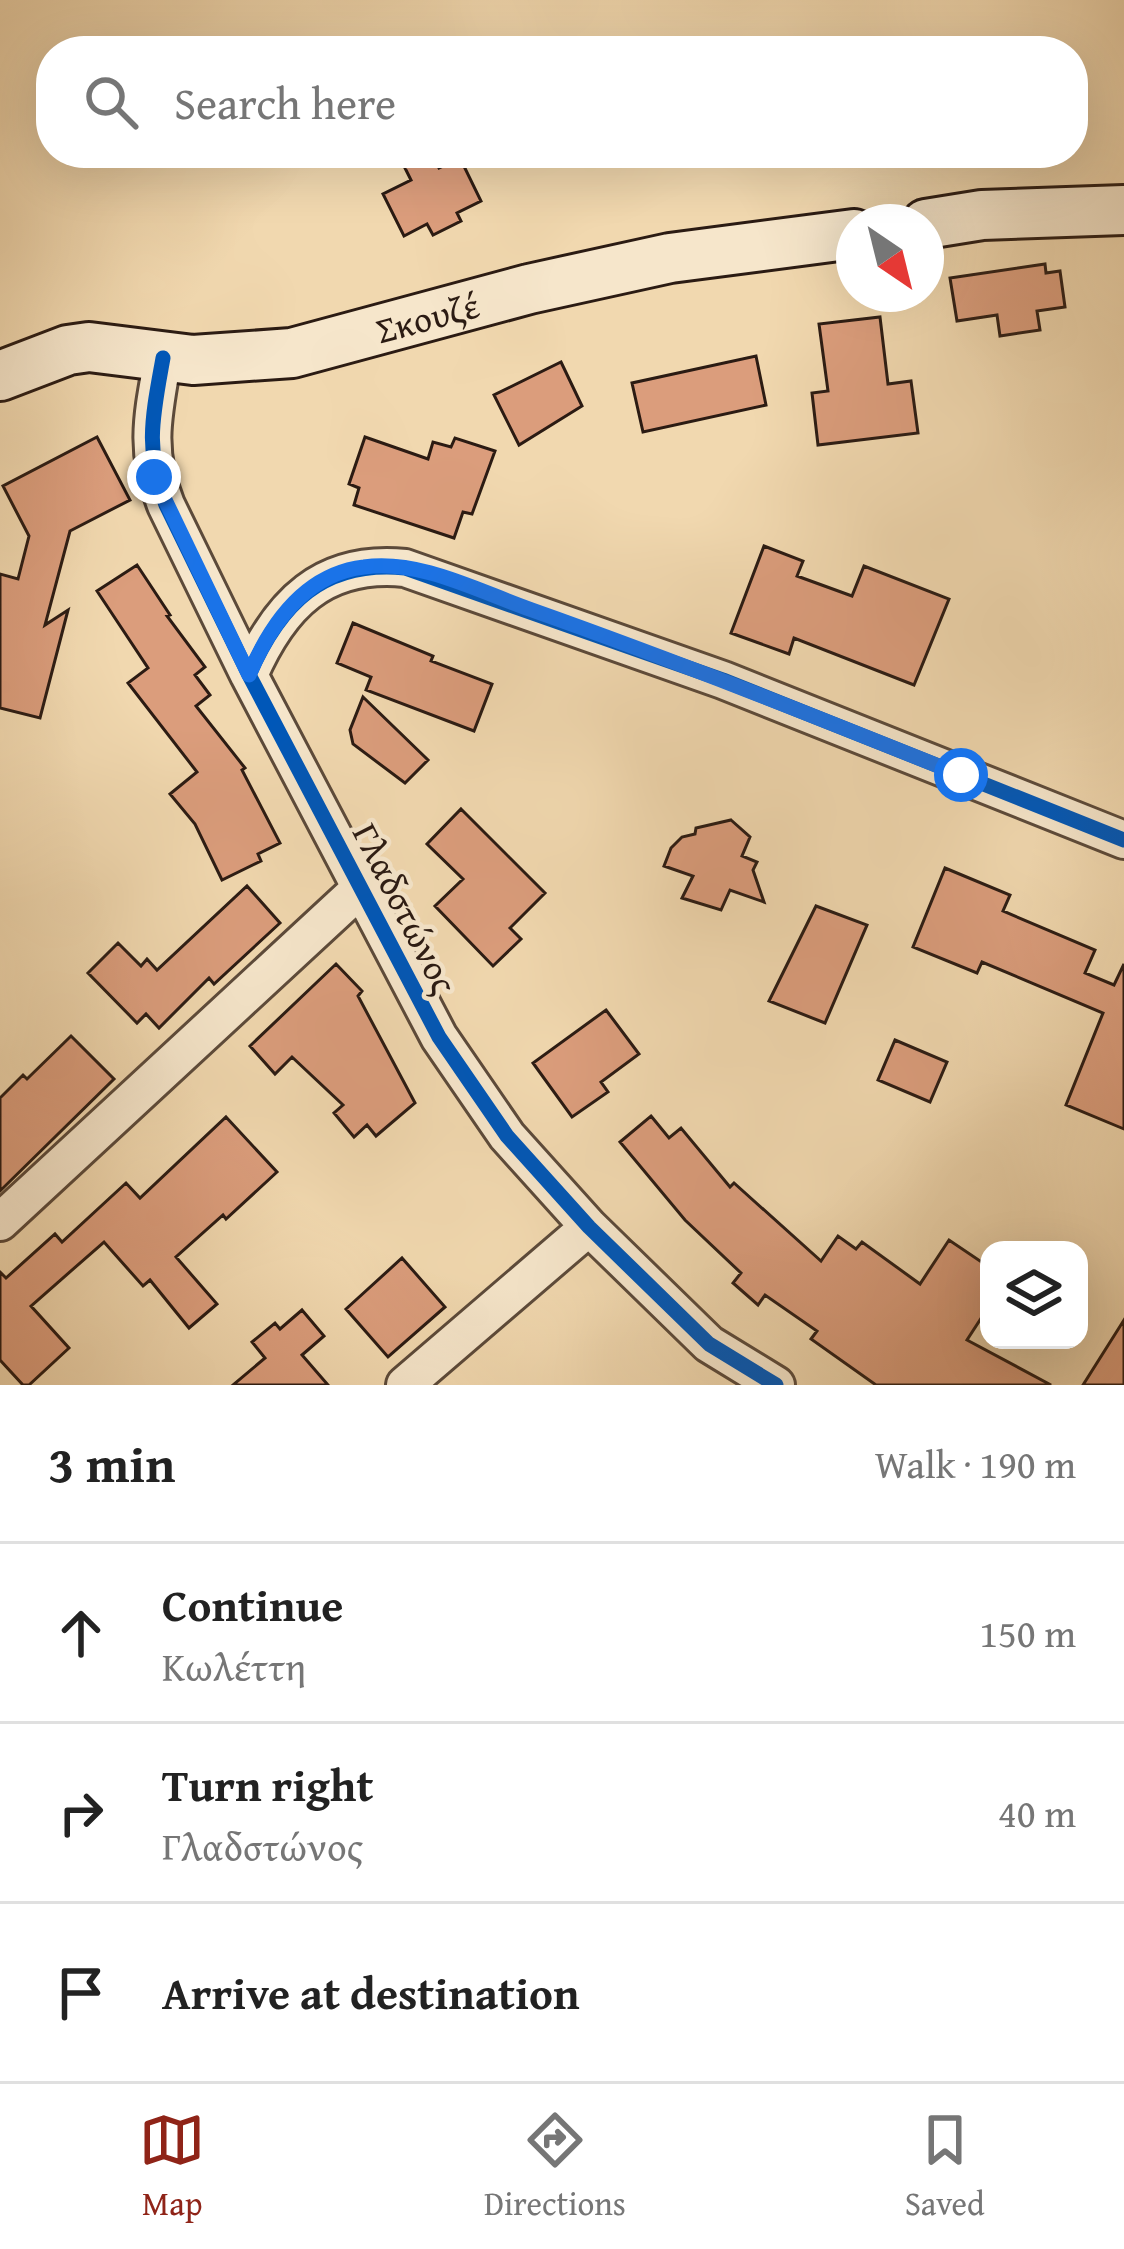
<!DOCTYPE html>
<html lang="en">
<head>
<meta charset="utf-8">
<style>
  body { margin:0; font-family:"Gentium Book Plus",serif; background:#f2f2f2; color:#222 }
  .controls { position:absolute; right:36px; bottom:36px; display:grid; overflow:hidden; border-radius:24px; box-shadow:0 12px 48px #0002 }
  .controls button { width:108px; height:108px; display:grid; place-items:center; padding:0; border:0; border-bottom:3px solid #e0e0e0; background:#fff; color:#222; font:60px sans-serif }
  .compass { position:absolute; left:836px; top:204px; width:108px; height:108px; border-radius:50%; background:#fff; box-shadow:0 12px 48px #0002; rotate:145deg }
  .stop { position:absolute; width:36px; height:36px; margin:-27px; border:9px solid #1a73e8; border-radius:50%; background:#fff }
  .stop.end { background:#1a73e8; border-color:#fff; box-shadow:0 3px 12px #0008 }
  .list { margin:0; padding:0; list-style:none }
  h2 { display:flex; justify-content:space-between; align-items:center; height:156px; margin:0; padding:0 48px; font-size:51px }
  h2 small { font-size:39px; font-weight:400; color:#767676 }
  .list li { display:grid; grid-template-columns:78px 1fr auto; gap:36px; align-items:center; box-sizing:border-box; height:180px; padding:0 48px; border-top:3px solid #e0e0e0 }
  .list b { display:block; font-size:45px; white-space:nowrap }
  .list p { margin:0; font-size:39px; white-space:nowrap; color:#767676 }
  .list em { font-size:39px; font-style:normal; color:#767676 }
  .icon { flex:none; width:66px; height:66px; fill:none; stroke:currentColor; stroke-width:2; stroke-linecap:round; stroke-linejoin:round }
  .map { position:relative; flex:none; width:1124px; height:1385px; overflow:hidden }
  .search { position:absolute; background:#fff; box-shadow:0 12px 48px #0002; left:36px; right:36px; top:36px; height:132px; display:flex; align-items:center; gap:30px; box-sizing:border-box; padding:0 42px; border-radius:48px; color:#767676; font-size:45px }
  .sheet { height:696px; background:#fff }
  nav { display:flex; justify-content:space-around; align-items:center; box-sizing:border-box; height:168px; border-top:3px solid #e0e0e0; background:#fff; font-size:33px; color:#767676 }
  nav a { display:grid; justify-items:center; gap:6px }
  nav .on { color:#8f2418 }
  .map>svg:first-child { display:block }
  .building { fill:#db9d7c; stroke:#2b1b13; stroke-width:3 }
  .lines { fill:none; stroke-linecap:round; stroke-linejoin:round }
  .street-casing { stroke:#5c4a3a; stroke-width:42 }
  .secondary-casing { stroke:#2b1b13; stroke-width:54 }
  .street { stroke:#f6e6cb; stroke-width:36 }
  .secondary { stroke:#f6e6cb; stroke-width:48 }
  .cycleway-casing { stroke:#f6e6cb; stroke-width:22 }
  .cycleway { stroke:#0057b8; stroke-width:15 }
  .route { stroke:#1a73e8; stroke-width:15 }
  .labels { text-anchor:middle; dominant-baseline:central; stroke-width:9; stroke-linejoin:round; paint-order:stroke }
  .street-label { font-size:36px; fill:#2b1b13; stroke:#f6e6cb }
</style>
</head>
<body>
<div class="map">
<svg width="1124" height="1385" viewBox="0 0 1124 1385">
  <rect width="100%" height="100%" fill="#f1d8af"/>
  <filter id="stains"><feTurbulence type="fractalNoise" baseFrequency=".00167" numOctaves="4"/><feColorMatrix values="0 0 0 0 .2 0 0 0 0 .09 0 0 0 0 .02 0 0 0 .5 -.17"/></filter>
  <radialGradient id="worn" r=".72"><stop offset=".6" stop-color="#630" stop-opacity="0"/><stop offset="1" stop-color="#630" stop-opacity=".3"/></radialGradient>
  <path class="building" d="M 432,154 L 439,168 L 460,158 L 481,201 L 457,213 L 461,221 L 433,235 L 427,224 L 404,236 L 383,194 L 411,180 L 405,168 L 416,158 Z
    M 1045,264 L 1046,273 L 1060,271 L 1065,307 L 1037,311 L 1040,330 L 1000,336 L 997,315 L 957,321 L 950,278 Z
    M 880,317 L 888,384 L 911,381 L 918,433 L 818,445 L 812,393 L 828,391 L 819,324 Z
    M 756,356 L 766,405 L 643,432 L 632,383 Z
    M 561,362 L 582,406 L 519,445 L 494,395 Z
    M 97,437 L 130,500 L 70,531 L 45,625 L 68,610 L 40,718 L 0,708 L 0,574 L 18,579 L 29,536 L 3,486 Z
    M 365,437 L 428,459 L 433,442 L 451,447 L 455,438 L 495,451 L 472,514 L 463,512 L 454,538 L 354,505 L 359,488 L 349,484 Z
    M 764,546 L 803,561 L 797,576 L 852,596 L 864,566 L 949,599 L 914,685 L 794,638 L 789,654 L 731,633 Z
    M 137,565 L 170,615 L 167,616 L 205,667 L 195,675 L 210,695 L 196,706 L 245,768 L 242,770 L 280,843 L 258,854 L 261,861 L 222,880 L 195,824 L 170,794 L 197,772 L 128,683 L 148,668 L 97,591 Z
    M 353,623 L 433,656 L 431,661 L 492,684 L 474,731 L 366,690 L 371,677 L 337,663 Z
    M 363,697 L 428,760 L 405,783 L 353,744 L 350,730 Z
    M 461,809 L 545,893 L 510,928 L 521,939 L 493,966 L 435,906 L 463,879 L 427,844 Z
    M 731,820 L 750,837 L 742,856 L 757,862 L 753,870 L 764,902 L 730,890 L 721,910 L 682,898 L 693,876 L 664,866 L 671,848 L 682,837 L 695,834 L 696,828 Z
    M 945,868 L 1010,895 L 1003,911 L 1095,950 L 1085,973 L 1114,985 L 1124,964 L 1124,1129 L 1066,1105 L 1103,1013 L 982,962 L 977,973 L 913,947 Z
    M 247,886 L 280,923 L 214,984 L 209,978 L 159,1028 L 146,1014 L 137,1023 L 88,973 L 118,943 L 141,966 L 147,959 L 157,970 Z
    M 816,906 L 867,925 L 825,1023 L 769,1001 Z
    M 336,964 L 362,991 L 358,996 L 415,1103 L 376,1136 L 367,1125 L 354,1137 L 334,1113 L 343,1105 L 292,1057 L 275,1074 L 250,1046 Z
    M 606,1010 L 639,1054 L 601,1082 L 608,1092 L 572,1117 L 533,1063 Z
    M 71,1036 L 114,1079 L 0,1191 L 0,1098 L 23,1075 L 27,1079 Z
    M 895,1040 L 947,1062 L 930,1102 L 878,1080 Z
    M 651,1116 L 669,1138 L 681,1128 L 730,1187 L 734,1183 L 821,1261 L 838,1236 L 856,1249 L 862,1242 L 920,1284 L 949,1240 L 989,1267 L 989,1306 L 967,1340 L 1051,1385 L 876,1385 L 811,1339 L 817,1331 L 765,1295 L 758,1305 L 733,1283 L 741,1273 L 685,1220 L 620,1142 Z
    M 226,1117 L 277,1172 L 226,1219 L 223,1215 L 176,1257 L 217,1304 L 189,1328 L 150,1280 L 143,1286 L 104,1242 L 31,1306 L 69,1348 L 29,1385 L 23,1385 L 0,1360 L 0,1272 L 6,1278 L 55,1234 L 62,1242 L 126,1183 L 140,1198 Z
    M 402,1258 L 445,1307 L 388,1357 L 346,1309 Z
    M 302,1310 L 324,1336 L 302,1355 L 328,1385 L 233,1385 L 265,1358 L 252,1342 L 275,1323 L 280,1329 Z
    M 1124,1320 L 1124,1385 L 1083,1385 Z"/>
  <g class="lines">
    <g class="street-casing">
      <path id="street" d="M 163,358 C 153,414 144,450 166,505 L 249,675 L 439,1037 L 507,1136 L 589,1227 L 709,1344 L 776,1385
        M 249,675 C 280,604 323,560 405,568 L 723,680 L 1124,840
        M 0,1222 L 362,887
        M 405,1385 L 589,1227"/>
    </g>
    <g class="secondary-casing">
      <g id="secondary">
        <path d="M 926,224 L 982,215 L 1124,210"/>
        <path id="s1" d="M 0,376 L 68,350 L 89,347 L 193,360 L 292,353 L 529,289 L 670,258 L 854,234"/>
      </g>
    </g>
    <use href="#street" class="street"/>
    <use href="#secondary" class="secondary"/>
    <g class="cycleway-casing">
      <path id="cycleway" d="M 163,358 C 153,414 144,450 166,505 L 249,675 L 439,1037 L 507,1136 L 589,1227 L 709,1344 L 776,1385
        M 249,675 C 280,604 323,560 405,568 L 723,680 L 1124,840"/>
    </g>
    <use href="#cycleway" class="cycleway"/>
  </g>
  <g class="lines">
    <path class="route" d="M 154,477 L 249,675 C 270,625 305,574 364,567 C 420,559 480,592 532,610 C 676,661 819,718 961,775"/>
  </g>
  <g class="labels">
    <g class="street-label">
      <text stroke="none"><textPath href="#s1" startOffset="438">Σκουζέ</textPath></text>
      <text transform="translate(406 908) rotate(63)">Γλαδστώνος</text>
    </g>
  </g>
  <rect width="100%" height="100%" filter="url(#stains)"/>
  <rect width="100%" height="100%" fill="url(#worn)"/>
</svg>
<div class="controls">
<button><svg class="icon" aria-label="layers" viewBox="0 0 24 24"><path d="M12 4l9 5-9 5-9-5zM3 14l9 5 9-5"/></svg></button>
</div>
<svg class="compass" viewBox="-18 -18 36 36"><path d="M0-13l5 13h-10z" fill="#e53935"/><path d="M0 13l5-13h-10z" fill="#767676"/></svg>
<div class="stop" style="left:961px;top:775px"></div>
<div class="stop end" style="left:154px;top:477px"></div>
<div class="search"><svg class="icon" aria-label="search" viewBox="0 0 24 24"><circle cx="10" cy="10" r="6"/><path d="M15 15l6 6"/></svg>Search here</div>
</div>
<section class="sheet">
<h2>3 min<small>Walk · 190 m</small></h2>
<ul class="list">
<li><svg class="icon" aria-label="ahead" viewBox="0 0 24 24"><path d="M12 20V5M6 11l6-6 6 6"/></svg><div><b>Continue</b><p>Κωλέττη</p></div><em>150 m</em></li>
<li><svg class="icon" aria-label="right" viewBox="0 0 24 24"><path d="M7 20v-9h11M14 6l5 5-5 5"/></svg><div><b>Turn right</b><p>Γλαδστώνος</p></div><em>40 m</em></li>
<li><svg class="icon" aria-label="arrive" viewBox="0 0 24 24"><path d="M6 21V4h12l-3 4 3 4H6"/></svg><div><b>Arrive at destination</b></div></li>
</ul>
</section>
<nav>
<a class="on"><svg class="icon" aria-label="map" viewBox="0 0 24 24"><path d="M3 6l6-2 6 2 6-2v14l-6 2-6-2-6 2zM9 4v14M15 6v14"/></svg>Map</a>
<a><svg class="icon" aria-label="directions" viewBox="0 0 24 24"><path d="M12 3l9 9-9 9-9-9zM9 14v-3h6M13 9l2 2-2 2"/></svg>Directions</a>
<a><svg class="icon" aria-label="saved" viewBox="0 0 24 24"><path d="M7 4h10v16l-5-4-5 4z"/></svg>Saved</a>
</nav>
</body>
</html>
